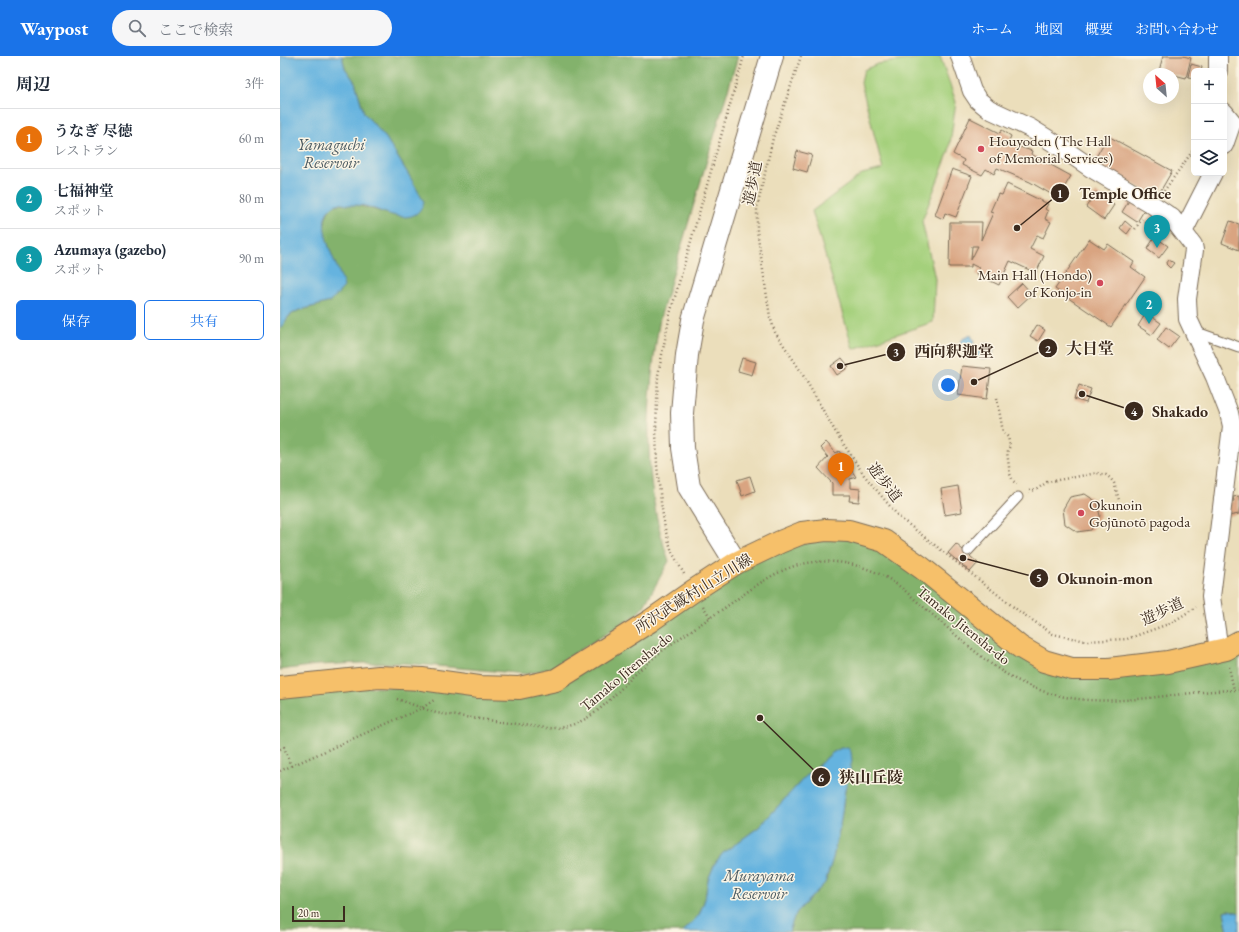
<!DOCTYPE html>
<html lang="ja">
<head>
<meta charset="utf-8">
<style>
  body { margin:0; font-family:"EB Garamond","Noto Serif JP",serif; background:#f6f6f7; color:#1f2937 }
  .controls { position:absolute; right:12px; top:12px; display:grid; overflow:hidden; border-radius:6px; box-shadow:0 4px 16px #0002 }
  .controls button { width:36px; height:36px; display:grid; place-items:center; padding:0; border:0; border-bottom:1px solid #e0e1e3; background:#fff; color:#1f2937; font:20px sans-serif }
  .compass { position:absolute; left:863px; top:12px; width:36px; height:36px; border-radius:50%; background:#fff; box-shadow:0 4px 16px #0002; rotate:333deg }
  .scale { position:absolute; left:12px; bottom:10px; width:53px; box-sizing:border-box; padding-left:4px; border:2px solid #3b2a1e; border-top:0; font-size:11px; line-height:14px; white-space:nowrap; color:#3b2a1e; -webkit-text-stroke:3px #fcf5e5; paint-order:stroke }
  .you { position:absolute; left:668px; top:329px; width:14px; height:14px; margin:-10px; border:3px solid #fff; border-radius:50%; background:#1a73e8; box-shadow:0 0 0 6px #1a73e833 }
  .badge { display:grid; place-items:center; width:26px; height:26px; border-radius:50%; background:#1a73e8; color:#fff; font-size:13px; font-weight:700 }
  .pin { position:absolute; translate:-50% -33px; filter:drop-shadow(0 1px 2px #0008) }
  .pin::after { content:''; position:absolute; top:21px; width:14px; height:12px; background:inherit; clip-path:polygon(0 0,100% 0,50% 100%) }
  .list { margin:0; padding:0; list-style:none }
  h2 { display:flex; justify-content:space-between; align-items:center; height:52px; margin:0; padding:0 16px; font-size:17px }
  h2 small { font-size:13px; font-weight:400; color:#747a83 }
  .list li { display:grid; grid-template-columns:26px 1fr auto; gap:12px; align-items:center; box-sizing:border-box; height:60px; padding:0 16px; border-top:1px solid #e0e1e3 }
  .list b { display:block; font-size:15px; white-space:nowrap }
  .list p { margin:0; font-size:13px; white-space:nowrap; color:#747a83 }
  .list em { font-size:13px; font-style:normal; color:#747a83 }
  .actions { display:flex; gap:8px; padding:12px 16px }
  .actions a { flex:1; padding:9px 0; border:1px solid #1a73e8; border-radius:6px; text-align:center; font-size:14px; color:#1a73e8 }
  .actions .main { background:#1a73e8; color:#fff }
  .icon { flex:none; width:22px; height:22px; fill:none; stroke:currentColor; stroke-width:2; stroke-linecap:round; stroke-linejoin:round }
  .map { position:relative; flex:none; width:959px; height:876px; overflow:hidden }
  header { display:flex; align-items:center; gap:24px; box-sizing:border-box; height:56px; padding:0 20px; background:#1a73e8; color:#fff }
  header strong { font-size:19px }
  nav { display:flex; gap:22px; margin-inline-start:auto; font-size:14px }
  .search { width:280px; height:36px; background:#f6f6f7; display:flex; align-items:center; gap:10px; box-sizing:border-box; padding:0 14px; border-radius:22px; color:#747a83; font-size:15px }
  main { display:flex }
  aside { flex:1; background:#fff }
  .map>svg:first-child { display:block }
  .green { fill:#a4d07c; stroke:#707d4d }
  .forest { fill:#83b26c; stroke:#5f6e45 }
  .water { fill:#65b3df; stroke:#506e7e }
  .building { fill:#d9a481; fill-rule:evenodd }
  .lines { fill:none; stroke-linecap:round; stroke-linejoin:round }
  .service-casing { stroke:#796955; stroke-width:11 }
  .minor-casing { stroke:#796955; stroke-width:20 }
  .tertiary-casing { stroke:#796955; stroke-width:24 }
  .primary-casing { stroke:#796955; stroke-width:24 }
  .path { stroke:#796955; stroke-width:2.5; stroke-dasharray:1 3; stroke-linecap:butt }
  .service { stroke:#fff; stroke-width:9 }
  .minor { stroke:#fff; stroke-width:18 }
  .tertiary { stroke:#fff; stroke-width:22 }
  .primary { stroke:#f6c06b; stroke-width:22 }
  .poi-dot { fill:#d1495b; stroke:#fcf5e5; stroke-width:1.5 }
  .labels { text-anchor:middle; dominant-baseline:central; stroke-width:3; stroke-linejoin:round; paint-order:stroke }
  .poi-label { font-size:15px; fill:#3b2a1e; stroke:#fcf5e5; text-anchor:start }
  .street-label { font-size:15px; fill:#3b2a1e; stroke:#fcf5e5 }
  .water-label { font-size:16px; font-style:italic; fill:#4a5a62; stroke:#fcf5e5 }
  .leader { fill:none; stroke:#3b2a1e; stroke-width:1.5 }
  .callout-dot { fill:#3b2a1e; stroke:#fcf5e5; stroke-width:1.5 }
  .mark-label { font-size:12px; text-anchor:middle; font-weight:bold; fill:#fff }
  .callout-label { font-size:16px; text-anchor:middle; font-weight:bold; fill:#3b2a1e; stroke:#fcf5e5; stroke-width:3; stroke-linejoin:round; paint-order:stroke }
</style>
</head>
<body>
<header>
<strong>Waypost</strong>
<div class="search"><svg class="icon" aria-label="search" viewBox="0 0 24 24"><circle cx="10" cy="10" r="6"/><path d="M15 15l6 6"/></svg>ここで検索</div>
<nav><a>ホーム</a><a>地図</a><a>概要</a><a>お問い合わせ</a></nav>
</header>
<main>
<aside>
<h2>周辺<small>3件</small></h2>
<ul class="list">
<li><span class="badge" style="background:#e8710a">1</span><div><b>うなぎ 尽徳</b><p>レストラン</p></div><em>60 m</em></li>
<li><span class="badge" style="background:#0f9aa8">2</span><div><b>七福神堂</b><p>スポット</p></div><em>80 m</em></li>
<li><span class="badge" style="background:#0f9aa8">3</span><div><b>Azumaya (gazebo)</b><p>スポット</p></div><em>90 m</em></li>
</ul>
<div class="actions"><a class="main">保存</a><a>共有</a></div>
</aside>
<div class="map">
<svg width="959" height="876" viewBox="0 0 959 876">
  <rect width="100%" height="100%" fill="#fcf5e5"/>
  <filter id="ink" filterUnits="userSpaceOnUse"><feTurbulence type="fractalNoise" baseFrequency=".025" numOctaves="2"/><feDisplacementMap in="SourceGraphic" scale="8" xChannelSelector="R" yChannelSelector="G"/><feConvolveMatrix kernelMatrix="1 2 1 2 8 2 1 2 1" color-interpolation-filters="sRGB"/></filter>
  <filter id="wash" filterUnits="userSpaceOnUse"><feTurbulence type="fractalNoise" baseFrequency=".012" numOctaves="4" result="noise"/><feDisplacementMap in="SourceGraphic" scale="16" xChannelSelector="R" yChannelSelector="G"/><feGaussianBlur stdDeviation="0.9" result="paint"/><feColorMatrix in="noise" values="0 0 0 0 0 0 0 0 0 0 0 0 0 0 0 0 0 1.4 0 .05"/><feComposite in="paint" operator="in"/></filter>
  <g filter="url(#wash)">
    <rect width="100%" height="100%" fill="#ebdebb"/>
    <path class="green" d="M 652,0 L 660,0 L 676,46 L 669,95 L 642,165 L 655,223 L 653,266 L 573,293 L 532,155 L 582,118 L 603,113 L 581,27 L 584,14 L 597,8 Z"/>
    <path class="forest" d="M 62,0 L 458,0 L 380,262 C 366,343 361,427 389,505 L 364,550 L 355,560 L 271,612 L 247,618 L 124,607 L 81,607 L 37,609 L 0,614 L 0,273 L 9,260 L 17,255 L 50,246 C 50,233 53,211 52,200 C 51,194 47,188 45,182 C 43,170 45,148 61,148 C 84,148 103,158 124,161 L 130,121 L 106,82 L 84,57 L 75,26 L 65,12 Z
      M 569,475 L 791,613 L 959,586 L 959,857 L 950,854 L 944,855 L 948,876 L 509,876 L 513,864 L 517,856 L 545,827 L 553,802 L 560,770 L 565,734 L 561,692 L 552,697 L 523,723 L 479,771 L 443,797 L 435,807 L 428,824 L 425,843 L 419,859 L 403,876 L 0,876 L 0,631 L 239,632 L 456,507 Z"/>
    <path class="water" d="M 0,0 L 62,0 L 65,12 L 75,26 L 84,57 L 106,82 L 130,121 L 144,146 C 135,174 104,155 85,150 C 79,149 73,149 67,149 C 63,148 58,147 55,149 C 28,163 61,213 64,231 L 50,246 L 17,255 L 9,260 L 0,273 Z
      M 691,279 L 694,285 L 692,292 L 697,292 L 706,287 L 711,290 L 714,294 L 712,300 L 705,303 L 685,302 L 680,285 L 684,282 Z
      M 561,692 L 568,692 L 571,696 L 572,705 L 565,734 L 560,770 L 553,802 L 545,827 L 517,856 L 513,864 L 509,876 L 403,876 L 419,859 L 425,843 L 428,824 L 435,807 L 443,797 L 479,771 L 523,723 L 552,697 Z
      M 950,854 L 959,857 L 959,876 L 948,876 L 944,855 Z"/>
    <g id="blocks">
      <path class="building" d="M 883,0 L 903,0 L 911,2 L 906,22 L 879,15 Z
        M 911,8 L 922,11 L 921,15 L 914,15 L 914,22 L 908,21 Z
        M 690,62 L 720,77 L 722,74 L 731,80 L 728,87 L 752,95 L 751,98 L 791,120 L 778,142 L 750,126 L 717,112 L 714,118 L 706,113 L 702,119 L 682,109 L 684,104 L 673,98 Z
        M 828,80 L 892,115 L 877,141 L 813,106 Z
        M 517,95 L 532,99 L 527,116 L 513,112 Z
        M 672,113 L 692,120 L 676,161 L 665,157 L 663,163 L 655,159 Z
        M 727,128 L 768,148 L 765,153 L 768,155 L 765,163 L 771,166 L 763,182 L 757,179 L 750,193 L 764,200 L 756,217 L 730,205 L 719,229 L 696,218 L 699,212 L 691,208 L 691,211 L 669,211 L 670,166 L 702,166 L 701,184 L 713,157 L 710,156 L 718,138 L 722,139 ZM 692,190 L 698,190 L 691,204 Z
        M 816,136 L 834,149 L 824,164 L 806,151 Z
        M 850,143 L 865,153 L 857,166 L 842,156 Z
        M 873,156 L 885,164 L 877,175 L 865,167 Z
        M 845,165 L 852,171 L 847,178 L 840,172 Z
        M 950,165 L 959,168 L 959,194 L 942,187 Z
        M 875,181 L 888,190 L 879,202 L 867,193 Z
        M 809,183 L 824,193 L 828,188 L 854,206 L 851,211 L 865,221 L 831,271 L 775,233 Z
        M 889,204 L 894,207 L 890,212 L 886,208 Z
        M 742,227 L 752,238 L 737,252 L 727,241 Z
        M 866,257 L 881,267 L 872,279 L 858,270 Z
        M 757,269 L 765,274 L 758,285 L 750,280 Z
        M 886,271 L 899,280 L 889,293 L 877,284 Z
        M 462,302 L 476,306 L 472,319 L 458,315 Z
        M 562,302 L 569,311 L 557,319 L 551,310 Z
        M 682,310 L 711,313 L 707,343 L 678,339 Z
        M 799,329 L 811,333 L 806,347 L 794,343 Z
        M 546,386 L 556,397 L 559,395 L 576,421 L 570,423 L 570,432 L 580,433 L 579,446 L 569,445 L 570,439 L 552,439 L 552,427 L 538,412 L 548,401 L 540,392 Z
        M 470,420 L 475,435 L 462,440 L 457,424 Z
        M 678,430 L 682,456 L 665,459 L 661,433 Z
        M 805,438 L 817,446 L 820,460 L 811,474 L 797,476 L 785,468 L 783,453 L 790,441 Z
        M 959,440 L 959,458 L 948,460 L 947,446 L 954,445 L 953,441 Z
        M 676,488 L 698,507 L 690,516 L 668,497 Z"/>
    </g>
  </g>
  <g filter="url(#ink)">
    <use href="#blocks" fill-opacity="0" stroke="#796955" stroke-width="1"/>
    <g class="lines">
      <g class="service-casing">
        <path id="service" d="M 914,275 L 959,291
          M 688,495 L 738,441"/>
      </g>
      <g class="minor-casing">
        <path id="minor" d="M 680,0 L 692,35 L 698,44 L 709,53 L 750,72 L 779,90 L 811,112 L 873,149 L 892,162 L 903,176 L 933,117
          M 938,15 L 938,0
          M 944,56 L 952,66 L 944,89
          M 903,176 L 913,189 L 914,194 L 907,243 L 908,263 L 935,321 L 949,357 L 952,370 L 931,541 L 939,594"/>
      </g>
      <g class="tertiary-casing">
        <path id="tertiary" d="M 456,507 L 409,431 L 403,392 L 402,357 L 407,299 L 413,264 L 492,0"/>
      </g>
      <g class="primary-casing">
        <path id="primary" d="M 0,631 L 99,621 L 142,623 L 199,631 L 239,632 L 276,624 L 370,565 L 413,535 L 456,507 L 500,486 L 522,477 L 546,474 L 569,475 L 604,485 L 642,512 L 740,591 L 764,605 L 792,613 L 829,613 L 888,606 L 946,593 L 959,586"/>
      </g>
      <path class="path" d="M 521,0 L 493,82 L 477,152 L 477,174 L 490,261 L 495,276 L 520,314 L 555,375 L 584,419 L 619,461 L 740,556 L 773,578 L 806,585 L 847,583 L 891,567 L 916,551
        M 884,135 L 914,93
        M 855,173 L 862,163
        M 717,342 L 723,376 L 728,381 L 730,390 L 727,396 L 730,418 L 733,425 L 737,428
        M 749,435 L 756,434 L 767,426 L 817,417 L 826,419 L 830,422 L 834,427 L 839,444
        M 404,518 L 392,496 L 385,473 L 381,446 L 377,410 L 376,372 L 378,319 L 390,258 L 464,0
        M 423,550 L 430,561
        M 949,611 L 954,634
        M 117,643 L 156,657 L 265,672 C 312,675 333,637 364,610 C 386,590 415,572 440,555 C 461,541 481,524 504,514 C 538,499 578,505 609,523 C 620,530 630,539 640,548 C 665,569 690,593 717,612 C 799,668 871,635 959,634
        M 0,693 L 4,691 L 11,710
        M 0,715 L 142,652 L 154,644"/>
      <use href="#service" class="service"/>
      <use href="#minor" class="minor"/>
      <use href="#tertiary" class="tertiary"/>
      <use href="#primary" class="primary"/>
    </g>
  </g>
  <g class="poi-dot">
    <circle cx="701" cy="93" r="4"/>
    <circle cx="820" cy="227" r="4"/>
    <circle cx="801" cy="457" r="4"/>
  </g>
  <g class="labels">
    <g class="poi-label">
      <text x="709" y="84">Houyoden (The Hall<tspan x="709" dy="17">of Memorial Services)</tspan></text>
      <text x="812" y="218" text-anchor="end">Main Hall (Hondo)<tspan x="812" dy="17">of Konjo-in</tspan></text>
      <text x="809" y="448">Okunoin<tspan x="809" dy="17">Gojūnotō pagoda</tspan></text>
    </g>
    <g class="street-label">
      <text transform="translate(472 127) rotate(-79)">遊歩道</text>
      <text transform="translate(605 426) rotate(52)">遊歩道</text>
      <text transform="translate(413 537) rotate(-32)">所沢武蔵村山立川線</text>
      <text transform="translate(882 555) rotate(-25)">遊歩道</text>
      <text transform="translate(684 569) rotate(39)">Tamako Jitensha-do</text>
      <text transform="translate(346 615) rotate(-40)">Tamako Jitensha-do</text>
    </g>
    <g class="water-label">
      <text x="51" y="88">Yamaguchi<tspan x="51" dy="18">Reservoir</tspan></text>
      <text x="479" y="819">Murayama<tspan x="479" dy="18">Reservoir</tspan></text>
    </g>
  </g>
  <path class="leader" d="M737 172L780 137M694 326L768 292M560 310L616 296M802 338L854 355M683 502L759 522M480 662L541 721"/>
  <g class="callout-dot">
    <circle cx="737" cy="172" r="4"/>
    <circle cx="694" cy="326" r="4"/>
    <circle cx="560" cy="310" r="4"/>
    <circle cx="802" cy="338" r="4"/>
    <circle cx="683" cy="502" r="4"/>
    <circle cx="480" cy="662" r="4"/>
    <circle cx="780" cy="137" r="10"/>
    <circle cx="768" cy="292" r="10"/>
    <circle cx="616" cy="296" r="10"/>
    <circle cx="854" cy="355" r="10"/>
    <circle cx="759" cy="522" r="10"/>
    <circle cx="541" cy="721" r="10"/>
  </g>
  <g class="mark-label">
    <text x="780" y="142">1</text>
    <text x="768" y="297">2</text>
    <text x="616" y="300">3</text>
    <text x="854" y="360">4</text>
    <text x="759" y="526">5</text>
    <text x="541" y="726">6</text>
  </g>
  <g class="callout-label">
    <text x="845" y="143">Temple Office</text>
    <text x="810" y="298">大日堂</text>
    <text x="674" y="301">西向釈迦堂</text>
    <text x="900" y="361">Shakado</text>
    <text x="825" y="528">Okunoin-mon</text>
    <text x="591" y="727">狭山丘陵</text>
  </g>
</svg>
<div class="controls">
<button>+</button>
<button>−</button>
<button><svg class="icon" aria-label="layers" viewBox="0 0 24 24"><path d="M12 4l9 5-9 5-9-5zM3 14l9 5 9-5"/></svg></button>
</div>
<svg class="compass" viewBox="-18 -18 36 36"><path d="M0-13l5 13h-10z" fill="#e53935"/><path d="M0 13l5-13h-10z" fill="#747a83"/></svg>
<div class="scale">20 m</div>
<div class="you"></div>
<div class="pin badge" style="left:561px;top:430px;background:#e8710a">1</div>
<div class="pin badge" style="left:869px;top:268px;background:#0f9aa8">2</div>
<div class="pin badge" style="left:877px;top:192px;background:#0f9aa8">3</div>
</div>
</main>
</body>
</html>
